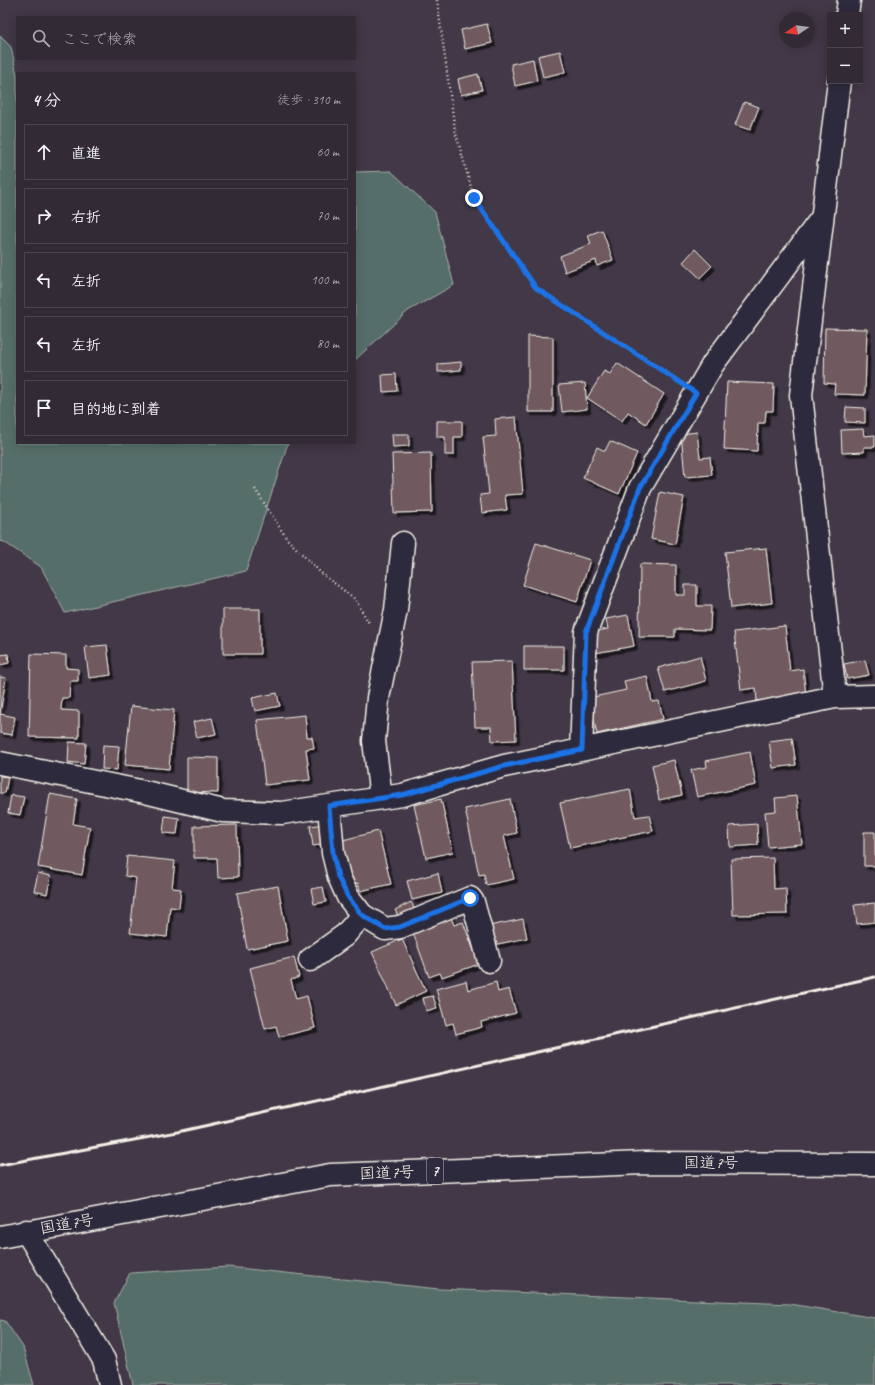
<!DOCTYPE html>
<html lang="ja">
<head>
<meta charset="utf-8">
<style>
  body { margin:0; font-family:Caveat,"Klee One",sans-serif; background:#3a323d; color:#f1f3f6 }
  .controls { position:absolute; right:12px; top:12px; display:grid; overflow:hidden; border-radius:0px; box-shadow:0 2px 10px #0003 }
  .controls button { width:36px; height:36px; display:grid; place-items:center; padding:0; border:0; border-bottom:1px solid #4d4650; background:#322a35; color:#f1f3f6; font:20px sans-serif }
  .compass { position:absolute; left:779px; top:12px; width:36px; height:36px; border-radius:50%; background:#322a35; box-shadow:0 2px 10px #0003; rotate:257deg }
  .stop { position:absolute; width:12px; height:12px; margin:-9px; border:3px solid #1a73e8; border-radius:50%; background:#fff }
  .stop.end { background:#1a73e8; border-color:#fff; box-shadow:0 1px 4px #0008 }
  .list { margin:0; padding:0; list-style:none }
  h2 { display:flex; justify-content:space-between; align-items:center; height:52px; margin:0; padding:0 16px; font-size:17px }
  h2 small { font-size:13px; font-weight:400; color:#a8a7ad }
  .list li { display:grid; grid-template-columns:26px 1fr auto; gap:12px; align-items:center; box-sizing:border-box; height:56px; margin:0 8px 8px; padding:0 8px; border:1px solid #4d4650; border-radius:0px }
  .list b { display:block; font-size:15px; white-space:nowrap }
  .list em { font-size:13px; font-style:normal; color:#a8a7ad }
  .icon { flex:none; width:22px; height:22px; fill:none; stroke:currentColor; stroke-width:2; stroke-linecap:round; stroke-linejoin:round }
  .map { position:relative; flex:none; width:875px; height:1385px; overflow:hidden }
  .search { position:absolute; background:#322a35; box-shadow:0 2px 10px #0003; left:16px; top:16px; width:340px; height:44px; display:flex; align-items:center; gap:10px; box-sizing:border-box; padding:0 14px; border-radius:0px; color:#a8a7ad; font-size:15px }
  .panel { position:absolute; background:#322a35; box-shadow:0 2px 10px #0003; left:16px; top:72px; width:340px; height:372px; border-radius:0px }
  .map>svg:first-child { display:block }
  .green { fill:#576e69; stroke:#a6b0a8 }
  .building { fill:#705a5e; stroke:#f4f1e8; filter:url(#shadow) }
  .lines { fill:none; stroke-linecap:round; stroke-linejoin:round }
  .minor-casing { stroke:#f4f1e8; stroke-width:25 }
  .highway-casing { stroke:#f4f1e8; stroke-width:25 }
  .path { stroke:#f4f1e8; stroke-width:2.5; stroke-dasharray:1 3; stroke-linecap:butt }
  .minor { stroke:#2f2a3d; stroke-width:22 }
  .highway { stroke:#2f2a3d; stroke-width:22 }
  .rail { stroke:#f4f1e8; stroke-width:3 }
  .route { stroke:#1a73e8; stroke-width:5 }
  .labels { text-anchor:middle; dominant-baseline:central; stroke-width:3; stroke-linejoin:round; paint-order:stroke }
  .shield { fill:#2f2a3d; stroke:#b9b5b5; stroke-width:1 }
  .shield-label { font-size:15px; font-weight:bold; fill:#f4f1e8 }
  .street-label { font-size:16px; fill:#f4f1e8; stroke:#2f2a3d }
</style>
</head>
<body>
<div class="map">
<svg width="875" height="1385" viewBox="0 0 875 1385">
  <defs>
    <filter id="shadow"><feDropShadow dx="3.5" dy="3.5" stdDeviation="0" flood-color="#0009"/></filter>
  </defs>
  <rect width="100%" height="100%" fill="#423847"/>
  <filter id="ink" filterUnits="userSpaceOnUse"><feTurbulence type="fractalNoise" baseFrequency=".025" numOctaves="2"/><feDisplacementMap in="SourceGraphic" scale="8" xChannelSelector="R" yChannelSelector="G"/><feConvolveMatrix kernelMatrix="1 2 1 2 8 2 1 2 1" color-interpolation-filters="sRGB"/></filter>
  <g filter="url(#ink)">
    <path class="green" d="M 0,36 L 11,47 L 17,75 L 17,443 L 288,443 L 246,571 L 65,613 L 41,567 L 4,542 L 0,541 Z
      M 391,171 L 435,212 L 454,285 L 408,311 L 355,360 L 355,172 Z
      M 228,1267 L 439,1289 L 790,1304 L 875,1318 L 875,1385 L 133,1385 L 114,1303 L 130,1273 Z
      M 0,1320 L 5,1321 L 23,1347 L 34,1385 L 0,1385 Z"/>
    <path class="building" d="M 487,24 L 492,43 L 465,49 L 461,30 Z
      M 560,51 L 565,72 L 543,77 L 538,56 Z
      M 533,59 L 537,81 L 515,86 L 511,64 Z
      M 478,74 L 482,90 L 461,95 L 458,79 Z
      M 744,102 L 759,107 L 750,130 L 735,125 Z
      M 602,230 L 613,260 L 597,266 L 596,260 L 565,272 L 560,256 L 591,244 L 588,235 Z
      M 695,249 L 712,266 L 700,278 L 683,262 Z
      M 825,328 L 867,329 L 865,395 L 834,394 L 835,384 L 824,383 Z
      M 528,336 L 553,337 L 553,412 L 528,412 Z
      M 461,362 L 461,370 L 438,372 L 438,364 Z
      M 617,363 L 664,394 L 646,424 L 628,412 L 622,421 L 587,398 L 604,371 L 610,374 Z
      M 396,374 L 397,391 L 383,392 L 382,375 Z
      M 727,382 L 774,384 L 773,411 L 766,411 L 765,423 L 758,423 L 757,451 L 724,449 Z
      M 585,383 L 587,409 L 562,412 L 559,385 Z
      M 846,407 L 865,408 L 865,423 L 845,422 Z
      M 516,417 L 523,494 L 505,495 L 507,510 L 482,513 L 480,495 L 489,494 L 483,437 L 496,436 L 495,419 Z
      M 437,421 L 462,421 L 462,437 L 454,437 L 454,455 L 445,455 L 445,437 L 437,437 Z
      M 863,429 L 864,436 L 875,435 L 875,447 L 864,447 L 864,452 L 842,453 L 841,430 Z
      M 697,432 L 700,458 L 710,457 L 712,475 L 685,477 L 681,434 Z
      M 392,434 L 409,434 L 409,446 L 393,447 Z
      M 610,441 L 637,453 L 619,494 L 583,478 L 597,447 L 605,451 Z
      M 431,453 L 432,512 L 394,513 L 392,454 Z
      M 660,492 L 684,497 L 675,544 L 651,539 Z
      M 536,543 L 590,560 L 577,602 L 523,585 Z
      M 766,548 L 772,603 L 731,608 L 725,552 Z
      M 640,564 L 676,565 L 676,595 L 685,595 L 685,585 L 697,585 L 697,606 L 711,606 L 710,630 L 675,629 L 675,637 L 639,637 Z
      M 223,609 L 260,609 L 260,654 L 223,654 Z
      M 628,615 L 634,646 L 595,653 L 591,632 L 608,629 L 606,619 Z
      M 785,626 L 790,671 L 803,669 L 806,695 L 757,701 L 756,688 L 741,690 L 734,632 Z
      M 107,645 L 111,675 L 89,678 L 85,647 Z
      M 524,646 L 564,646 L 564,670 L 524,670 Z
      M 8,654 L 9,663 L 0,665 L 0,655 Z
      M 31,654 L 66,655 L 66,668 L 78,669 L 78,681 L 70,681 L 69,698 L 62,698 L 61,710 L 79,711 L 79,738 L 29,737 Z
      M 700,656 L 706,681 L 665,692 L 658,668 Z
      M 865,660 L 869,675 L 847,679 L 844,664 Z
      M 512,661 L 516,740 L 492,741 L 491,727 L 475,727 L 472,662 Z
      M 647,676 L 652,702 L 659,701 L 663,719 L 597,734 L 589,698 L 626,690 L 624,681 Z
      M 0,677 L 6,678 L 0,714 L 15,717 L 12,735 L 0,733 Z
      M 277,693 L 280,706 L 255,711 L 252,698 Z
      M 131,706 L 174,710 L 169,769 L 125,765 Z
      M 305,715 L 307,737 L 312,737 L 314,748 L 306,749 L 310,780 L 265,785 L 257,720 Z
      M 212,718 L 216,734 L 197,738 L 193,722 Z
      M 792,738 L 796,765 L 773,768 L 769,741 Z
      M 69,742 L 86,743 L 84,764 L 68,762 Z
      M 103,745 L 119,746 L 117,770 L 102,769 Z
      M 750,752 L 756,785 L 697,797 L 691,770 L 707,767 L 706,761 Z
      M 187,757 L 218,758 L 218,793 L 187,792 Z
      M 674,760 L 682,795 L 659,800 L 652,765 Z
      M 0,776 L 8,777 L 5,793 L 0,793 Z
      M 630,789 L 635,817 L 649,815 L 653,831 L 570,848 L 560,803 Z
      M 50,794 L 77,799 L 73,824 L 90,827 L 82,875 L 38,867 Z
      M 11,795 L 24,797 L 20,815 L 8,813 Z
      M 797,796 L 802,844 L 768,847 L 765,812 L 776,811 L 775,798 Z
      M 441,799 L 453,852 L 426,858 L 414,805 Z
      M 510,799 L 517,833 L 504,836 L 514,879 L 486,885 L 484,874 L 479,875 L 465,809 Z
      M 165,816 L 179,818 L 177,834 L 163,833 Z
      M 324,824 L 326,844 L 313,846 L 310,826 Z
      M 757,824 L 758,845 L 730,847 L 729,826 Z
      M 237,825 L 238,877 L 218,878 L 217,858 L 194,858 L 194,826 Z
      M 378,831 L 391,884 L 360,891 L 358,883 L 350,885 L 339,841 Z
      M 864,832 L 875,832 L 875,866 L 864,866 Z
      M 127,856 L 175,861 L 172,888 L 181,889 L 179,908 L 170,907 L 167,937 L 130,933 L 136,878 L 125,876 Z
      M 773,858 L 774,889 L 786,888 L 787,914 L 733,915 L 731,859 Z
      M 38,873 L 51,876 L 47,894 L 34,891 Z
      M 438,873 L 442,893 L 412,900 L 407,881 Z
      M 278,886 L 288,941 L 247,949 L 237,893 Z
      M 323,887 L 326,902 L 314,904 L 311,889 Z
      M 411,902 L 417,913 L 401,922 L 395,910 Z
      M 875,903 L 875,922 L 857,924 L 854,905 Z
      M 450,915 L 454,925 L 463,922 L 479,964 L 442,977 L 440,973 L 429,977 L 412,930 Z
      M 523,919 L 527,938 L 493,945 L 489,926 Z
      M 402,939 L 426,991 L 396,1005 L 372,952 Z
      M 294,957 L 299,977 L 291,980 L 296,999 L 307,996 L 315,1028 L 279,1037 L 276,1026 L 265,1029 L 250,968 Z
      M 466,981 L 468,990 L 496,982 L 498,992 L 509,989 L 516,1013 L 481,1022 L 482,1027 L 456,1034 L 453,1023 L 446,1025 L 436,989 Z
      M 433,996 L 437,1008 L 426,1011 L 423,998 Z"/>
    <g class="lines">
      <g class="minor-casing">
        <path id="minor" d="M 847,15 L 849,0
          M 835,697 L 801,395 L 839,81
          M 581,750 L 586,632 L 640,488 L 713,364 L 821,219
          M 0,763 L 145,792 L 223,811 L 282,813 L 402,795 L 504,766 L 835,697 L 875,696
          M 381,798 L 374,741 L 378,698 L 396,610 L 403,543
          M 329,806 L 333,853 L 339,877 L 348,897 L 362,915 L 385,929 L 400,927 L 470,898 L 473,902 L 489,961
          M 310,960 L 345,935 L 362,915
          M 26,1231 L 104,1360 L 110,1385"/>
      </g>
      <g class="highway-casing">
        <path id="highway" d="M 0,1237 L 330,1175 L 644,1163 L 875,1164"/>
      </g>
      <path class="path" d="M 437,0 L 455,130 L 474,198 L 536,288 L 676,379
        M 255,489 L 287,539 L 321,573 L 355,599 L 369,623"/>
      <use href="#minor" class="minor"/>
      <use href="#highway" class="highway"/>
      <path class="rail" d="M 0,1165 L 177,1132 L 875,977"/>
    </g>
  </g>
  <g class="lines" filter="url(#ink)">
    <path class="route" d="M 470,898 L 400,927 L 385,929 L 362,915 L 348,897 L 338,877 L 333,853 L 329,806 L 402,795 L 504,766 L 582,750 L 586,632 L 640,488 L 696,393 L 536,288 L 474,198"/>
  </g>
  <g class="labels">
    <rect class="shield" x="427" y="1158" width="16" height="26" rx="3"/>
    <g class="shield-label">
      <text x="435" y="1171">7</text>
    </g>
    <g class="street-label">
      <text x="711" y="1163">国道7号</text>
      <text transform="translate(387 1173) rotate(-2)">国道7号</text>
      <text transform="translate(67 1224) rotate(-10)">国道7号</text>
    </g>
  </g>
</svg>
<div class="controls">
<button>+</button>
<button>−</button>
</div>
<svg class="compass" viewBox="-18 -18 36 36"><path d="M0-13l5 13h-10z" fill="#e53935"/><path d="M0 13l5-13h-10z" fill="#a8a7ad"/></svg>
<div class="stop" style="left:470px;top:898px"></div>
<div class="stop end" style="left:474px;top:198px"></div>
<div class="search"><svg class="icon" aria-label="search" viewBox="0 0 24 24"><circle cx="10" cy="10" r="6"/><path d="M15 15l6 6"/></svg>ここで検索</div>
<section class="panel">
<h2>4 分<small>徒歩 · 310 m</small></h2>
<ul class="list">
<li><svg class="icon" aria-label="ahead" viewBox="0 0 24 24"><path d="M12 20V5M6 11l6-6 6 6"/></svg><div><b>直進</b></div><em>60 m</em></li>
<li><svg class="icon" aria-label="right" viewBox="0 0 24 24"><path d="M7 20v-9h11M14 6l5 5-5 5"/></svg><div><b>右折</b></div><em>70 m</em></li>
<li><svg class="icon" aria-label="left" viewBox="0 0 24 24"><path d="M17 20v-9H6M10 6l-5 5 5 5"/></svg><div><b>左折</b></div><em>100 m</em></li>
<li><svg class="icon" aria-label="left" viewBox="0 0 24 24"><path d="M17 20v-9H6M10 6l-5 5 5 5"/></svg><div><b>左折</b></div><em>80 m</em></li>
<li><svg class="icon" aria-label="arrive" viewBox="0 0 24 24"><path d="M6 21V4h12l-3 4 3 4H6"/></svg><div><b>目的地に到着</b></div></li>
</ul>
</section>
</div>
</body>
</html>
